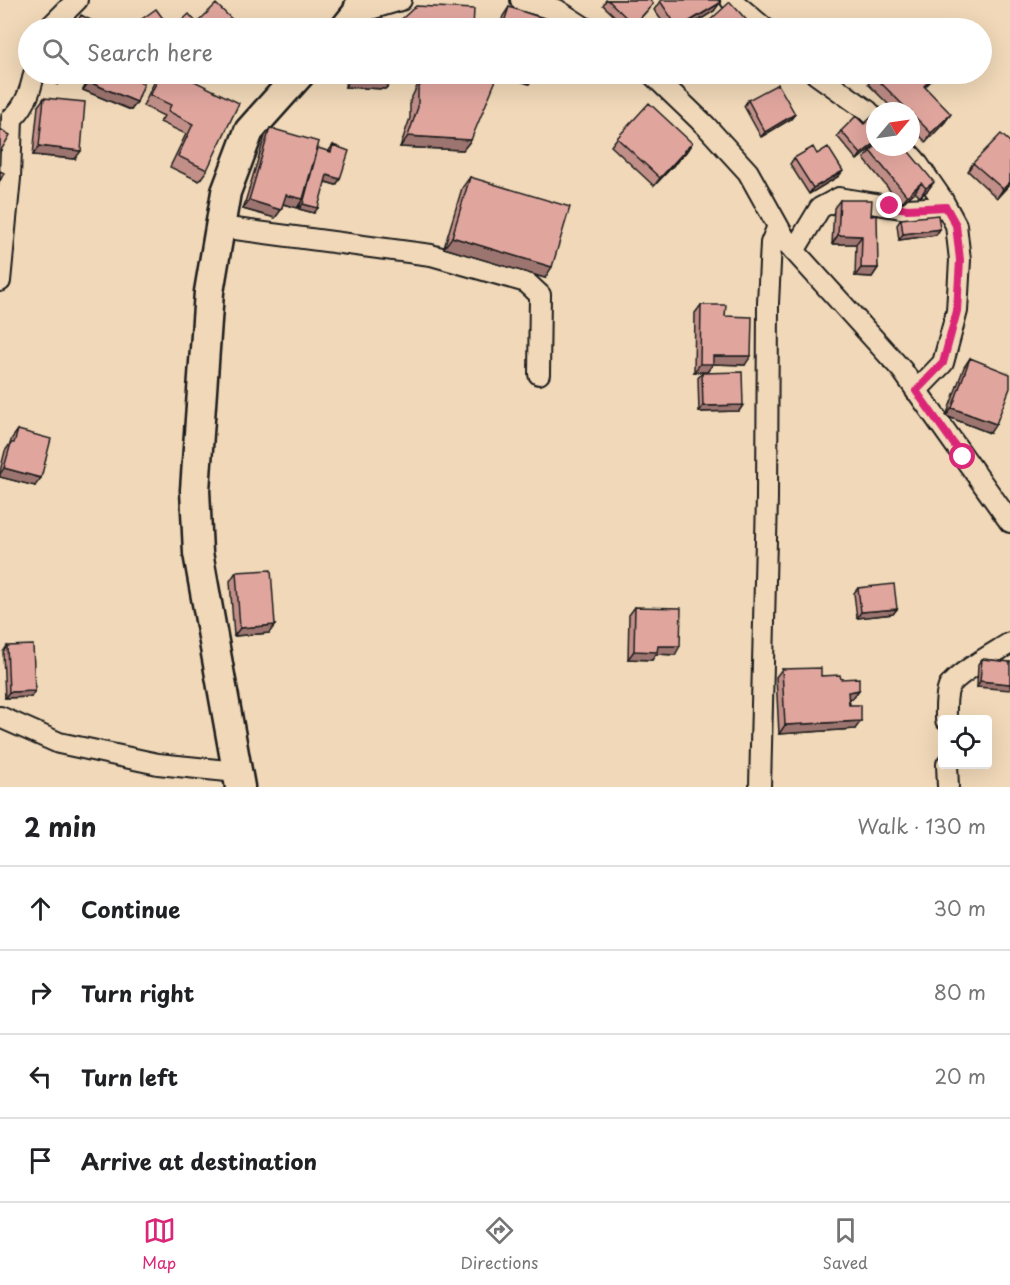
<!DOCTYPE html>
<html lang="en">
<head>
<meta charset="utf-8">
<style>
  body { margin:0; font-family:"Playpen Sans",sans-serif; background:#f6f6f6; color:#202124 }
  .controls { position:absolute; right:18px; bottom:18px; display:grid; overflow:hidden; border-radius:6px; box-shadow:0 6px 24px #0002 }
  .controls button { width:54px; height:54px; display:grid; place-items:center; padding:0; border:0; border-bottom:2px solid #e0e0e0; background:#fff; color:#202124; font:30px sans-serif }
  .compass { position:absolute; left:866px; top:102px; width:54px; height:54px; border-radius:50%; background:#fff; box-shadow:0 6px 24px #0002; rotate:61deg }
  .stop { position:absolute; width:18px; height:18px; margin:-14px; border:4px solid #db2777; border-radius:50%; background:#fff }
  .stop.end { background:#db2777; border-color:#fff; box-shadow:0 2px 6px #0008 }
  .list { margin:0; padding:0; list-style:none }
  h2 { display:flex; justify-content:space-between; align-items:center; height:78px; margin:0; padding:0 24px; font-size:26px }
  h2 small { font-size:20px; font-weight:400; color:#757577 }
  .list li { display:grid; grid-template-columns:39px 1fr auto; gap:18px; align-items:center; box-sizing:border-box; height:84px; padding:0 24px; border-top:2px solid #e0e0e0 }
  .list b { display:block; font-size:22px; white-space:nowrap }
  .list em { font-size:20px; font-style:normal; color:#757577 }
  .icon { flex:none; width:33px; height:33px; fill:none; stroke:currentColor; stroke-width:2; stroke-linecap:round; stroke-linejoin:round }
  .map { position:relative; flex:none; width:1010px; height:787px; overflow:hidden }
  .search { position:absolute; background:#fff; box-shadow:0 6px 24px #0002; left:18px; right:18px; top:18px; height:66px; display:flex; align-items:center; gap:15px; box-sizing:border-box; padding:0 21px; border-radius:33px; color:#757577; font-size:22px }
  .sheet { height:414px; background:#fff }
  nav { display:flex; justify-content:space-around; align-items:center; box-sizing:border-box; height:84px; border-top:2px solid #e0e0e0; background:#fff; font-size:16px; color:#757577 }
  nav a { display:grid; justify-items:center; gap:3px }
  nav .on { color:#db2777 }
  .map>svg:first-child { display:block }
  .lines { fill:none; stroke-linecap:round; stroke-linejoin:round }
  .street-casing { stroke:#1c1c1c; stroke-width:24 }
  .secondary-casing { stroke:#1c1c1c; stroke-width:33 }
  .street { stroke:#f0d8b8; stroke-width:20 }
  .secondary { stroke:#f0d8b8; stroke-width:28 }
  .wall { fill:#c18f88; stroke:#1c1c1c; stroke-width:1.5 }
  .shaded-wall { fill:#9d746f; stroke:#1c1c1c; stroke-width:1.5 }
  .building { fill:#e0a69e; stroke:#1c1c1c; stroke-width:1.5 }
  .route { stroke:#db2777; stroke-width:8 }
</style>
</head>
<body>
<div class="map">
<svg width="1010" height="787" viewBox="0 0 1010 787">
  <rect width="100%" height="100%" fill="#f0d8b8"/>
  <filter id="ink" filterUnits="userSpaceOnUse"><feTurbulence type="fractalNoise" baseFrequency=".0167" numOctaves="2"/><feDisplacementMap in="SourceGraphic" scale="12" xChannelSelector="R" yChannelSelector="G"/><feConvolveMatrix kernelMatrix="1 2 1 2 8 2 1 2 1" color-interpolation-filters="sRGB"/></filter>
  <g filter="url(#ink)">
    <g class="lines">
      <g class="street-casing">
        <path id="street" d="M 521,0 L 557,10 L 585,28
          M 731,0 L 764,28
          M 357,13 L 401,0
          M 49,28 L 77,0
          M 652,74 L 706,126 L 748,172 L 788,244 L 902,370 L 1010,522
          M 816,74 L 868,111 L 875,118
          M 903,147 L 915,160 L 942,199 L 956,225 L 960,260 L 957,311 L 943,363 L 916,391
          M 220,227 L 431,255 L 526,282 L 540,295 L 539,374
          M 794,251 L 820,208 L 839,198 L 907,209 L 946,207
          M 0,281 L 10,178 L 12,118 C 25,108 31,89 34,74
          M 0,717 L 59,743 L 158,764 L 237,772
          M 946,720 C 946,709 945,697 949,687 C 956,674 996,652 1010,643
          M 947,764 L 948,787
          M 760,787 L 767,498 L 768,303 L 771,243 L 778,226"/>
      </g>
      <g class="secondary-casing">
        <path id="secondary" d="M 345,28 L 357,13 L 361,0
          M 240,787 L 198,553 L 195,490 L 209,292 L 226,192 L 249,131 L 300,74"/>
      </g>
      <use href="#street" class="street"/>
      <use href="#secondary" class="secondary"/>
    </g>
    <path class="wall" d="M 606,0 L 650,0 L 653,4 L 632,28 L 627,28 L 603,5 Z
      M 660,1 L 714,11 L 687,28 L 667,28 L 654,10 Z
      M 509,7 L 539,28 L 499,28 L 503,16 Z
      M 708,22 L 752,28 L 704,28 Z
      M 48,74 L 65,74 L 58,85 L 46,78 Z
      M 85,74 L 139,74 L 136,80 L 137,102 L 131,110 L 83,90 L 88,79 L 84,77 Z
      M 158,74 L 195,74 L 192,80 L 207,170 L 199,181 L 170,167 L 186,134 L 160,122 L 164,116 L 143,106 Z
      M 348,74 L 401,74 L 385,89 L 345,87 L 346,76 Z
      M 423,74 L 459,74 L 471,140 L 463,150 L 400,147 L 410,118 L 410,101 Z
      M 874,76 L 925,87 L 945,122 L 926,142 L 911,127 L 911,111 L 895,111 L 868,84 Z
      M 44,98 L 75,159 L 33,155 L 38,106 Z
      M 748,100 L 795,114 L 791,119 L 761,137 L 744,106 Z
      M 270,128 L 317,150 L 328,152 L 333,145 L 340,179 L 336,185 L 325,182 L 314,213 L 299,209 L 301,202 L 297,208 L 283,204 L 281,210 L 275,218 L 243,209 L 265,136 Z
      M 841,131 L 875,145 L 857,160 L 837,136 Z
      M 617,138 L 692,143 L 686,152 L 654,186 L 611,146 Z
      M 905,147 L 928,190 L 920,197 L 915,192 L 901,204 L 864,159 L 870,151 Z
      M 817,154 L 839,176 L 809,194 L 790,164 L 794,158 Z
      M 973,163 L 1010,184 L 997,198 L 968,171 Z
      M 470,177 L 545,278 L 444,248 L 462,188 Z
      M 840,200 L 871,216 L 878,268 L 872,277 L 855,276 L 856,244 L 832,244 L 834,208 Z
      M 901,219 L 940,229 L 936,235 L 899,240 L 897,225 Z
      M 701,305 L 725,316 L 745,365 L 713,364 L 707,372 L 694,372 L 695,313 Z
      M 970,358 L 990,433 L 946,416 L 964,367 Z
      M 702,373 L 743,405 L 739,411 L 699,412 L 698,378 Z
      M 18,430 L 35,486 L 0,477 L 0,471 L 5,451 L 10,444 L 12,438 Z
      M 236,572 L 269,633 L 234,636 L 230,581 Z
      M 858,588 L 897,609 L 893,614 L 857,618 L 854,593 Z
      M 635,607 L 675,655 L 656,654 L 652,660 L 628,659 L 629,615 Z
      M 7,646 L 31,697 L 5,698 L 3,652 Z
      M 982,659 L 1010,662 L 977,687 L 978,664 Z
      M 782,669 L 841,679 L 859,690 L 853,698 L 849,699 L 855,729 L 779,734 L 776,677 Z"/>
    <path class="shaded-wall" d="M 720,3 L 714,11 L 687,28 L 679,28 Z
      M 86,74 L 92,74 L 88,79 L 84,77 Z
      M 401,74 L 385,89 L 345,87 L 352,76 Z
      M 510,74 L 528,74 L 535,76 L 529,84 L 508,77 Z
      M 936,74 L 938,74 L 918,94 L 924,86 Z
      M 89,82 L 137,102 L 131,110 L 83,90 Z
      M 795,114 L 791,119 L 761,137 L 765,132 Z
      M 951,114 L 945,122 L 926,142 L 931,133 Z
      M 408,136 L 471,140 L 463,150 L 400,147 Z
      M 692,143 L 686,152 L 654,186 L 660,178 Z
      M 875,143 L 875,145 L 857,160 L 861,154 Z
      M 39,146 L 81,151 L 75,159 L 33,155 Z
      M 843,171 L 839,176 L 809,194 L 813,188 Z
      M 327,175 L 340,179 L 336,185 L 323,181 Z
      M 934,182 L 928,190 L 920,197 L 926,188 Z
      M 1010,182 L 1010,184 L 997,198 L 1003,189 Z
      M 921,183 L 915,192 L 901,204 L 907,196 Z
      M 286,195 L 303,199 L 297,208 L 280,203 Z
      M 249,200 L 281,210 L 275,218 L 243,209 Z
      M 303,204 L 318,208 L 314,213 L 299,209 Z
      M 940,229 L 936,235 L 899,240 L 903,234 Z
      M 838,235 L 862,236 L 856,244 L 832,244 Z
      M 452,237 L 552,267 L 545,278 L 444,248 Z
      M 861,268 L 878,268 L 872,277 L 855,276 Z
      M 713,356 L 751,356 L 745,365 L 713,364 L 707,372 L 694,372 L 700,364 Z
      M 743,405 L 739,411 L 699,412 L 703,406 Z
      M 952,408 L 996,424 L 990,433 L 946,416 Z
      M 4,468 L 41,478 L 35,486 L 0,477 L 0,474 Z
      M 897,609 L 893,614 L 857,618 L 861,612 Z
      M 275,625 L 269,633 L 234,636 L 240,628 Z
      M 658,646 L 680,646 L 675,655 L 656,654 L 652,660 L 628,659 L 634,651 Z
      M 980,681 L 1010,684 L 1010,690 L 977,687 Z
      M 859,690 L 853,698 L 842,700 L 848,692 Z
      M 35,691 L 31,697 L 5,698 L 9,692 Z
      M 861,721 L 855,729 L 779,734 L 785,725 Z"/>
    <path class="building" d="M 608,0 L 650,0 L 653,4 L 634,25 Z
      M 662,0 L 718,0 L 720,3 L 678,28 L 660,1 Z
      M 730,2 L 753,27 L 752,28 L 713,28 L 708,22 Z
      M 216,4 L 241,28 L 174,28 L 189,14 L 197,23 Z
      M 416,6 L 474,9 L 473,28 L 392,28 Z
      M 509,7 L 542,18 L 539,28 L 502,28 Z
      M 156,9 L 170,28 L 133,28 L 132,26 Z
      M 81,15 L 106,28 L 74,28 Z
      M 93,74 L 139,74 L 136,80 L 144,84 L 137,102 L 89,82 Z
      M 161,74 L 195,74 L 192,80 L 239,103 L 207,170 L 178,156 L 193,124 L 168,111 L 171,105 L 150,95 Z
      M 353,74 L 398,74 L 393,78 L 352,76 Z
      M 425,74 L 459,74 L 483,75 L 496,80 L 471,140 L 408,136 L 418,107 L 418,90 Z
      M 876,74 L 936,74 L 924,86 L 951,114 L 931,133 L 911,113 L 911,111 L 909,111 L 874,76 Z
      M 778,84 L 795,114 L 765,132 L 748,100 Z
      M 44,98 L 85,102 L 81,151 L 39,146 Z
      M 649,103 L 692,143 L 660,178 L 617,138 Z
      M 875,114 L 875,143 L 861,154 L 841,131 L 856,116 L 864,124 Z
      M 270,128 L 319,142 L 303,199 L 286,195 L 281,210 L 249,200 Z
      M 0,129 L 10,135 L 0,152 Z
      M 1001,134 L 1010,142 L 1010,182 L 1003,189 L 973,163 Z
      M 333,145 L 349,151 L 340,179 L 327,175 L 318,208 L 303,204 L 318,148 L 331,152 Z
      M 813,147 L 817,154 L 828,147 L 843,171 L 813,188 L 794,158 Z
      M 875,147 L 905,147 L 934,182 L 926,188 L 921,183 L 907,196 L 870,151 Z
      M 0,171 L 4,173 L 0,181 Z
      M 470,177 L 570,207 L 552,267 L 452,237 Z
      M 840,200 L 872,200 L 871,216 L 877,215 L 878,268 L 861,268 L 862,236 L 838,235 Z
      M 938,215 L 940,229 L 903,234 L 901,219 Z
      M 701,305 L 726,305 L 725,316 L 752,317 L 751,356 L 713,356 L 713,364 L 700,364 Z
      M 970,358 L 1010,374 L 1010,388 L 996,424 L 952,408 Z
      M 742,372 L 743,405 L 703,406 L 702,373 Z
      M 18,430 L 51,439 L 41,478 L 4,468 L 11,443 L 14,443 Z
      M 271,570 L 275,625 L 240,628 L 236,572 Z
      M 894,584 L 897,609 L 861,612 L 858,588 Z
      M 635,607 L 681,608 L 680,646 L 658,646 L 657,652 L 634,651 Z
      M 33,645 L 35,691 L 9,692 L 7,646 Z
      M 982,659 L 1010,662 L 1010,684 L 980,681 Z
      M 821,668 L 821,676 L 840,675 L 841,679 L 859,678 L 859,690 L 848,692 L 849,705 L 861,705 L 861,721 L 785,725 L 782,669 Z"/>
  </g>
  <g class="lines" filter="url(#ink)">
    <path class="route" d="M 890,206 L 907,209 L 946,207 L 956,225 L 960,260 L 957,311 L 943,363 L 916,391 L 963,457"/>
  </g>
</svg>
<div class="controls">
<button><svg class="icon" aria-label="locate" viewBox="0 0 24 24"><circle cx="12" cy="12" r="6"/><path d="M12 2v4M12 18v4M2 12h4M18 12h4"/></svg></button>
</div>
<svg class="compass" viewBox="-18 -18 36 36"><path d="M0-13l5 13h-10z" fill="#e53935"/><path d="M0 13l5-13h-10z" fill="#757577"/></svg>
<div class="stop" style="left:963px;top:457px"></div>
<div class="stop end" style="left:890px;top:206px"></div>
<div class="search"><svg class="icon" aria-label="search" viewBox="0 0 24 24"><circle cx="10" cy="10" r="6"/><path d="M15 15l6 6"/></svg>Search here</div>
</div>
<section class="sheet">
<h2>2 min<small>Walk · 130 m</small></h2>
<ul class="list">
<li><svg class="icon" aria-label="ahead" viewBox="0 0 24 24"><path d="M12 20V5M6 11l6-6 6 6"/></svg><div><b>Continue</b></div><em>30 m</em></li>
<li><svg class="icon" aria-label="right" viewBox="0 0 24 24"><path d="M7 20v-9h11M14 6l5 5-5 5"/></svg><div><b>Turn right</b></div><em>80 m</em></li>
<li><svg class="icon" aria-label="left" viewBox="0 0 24 24"><path d="M17 20v-9H6M10 6l-5 5 5 5"/></svg><div><b>Turn left</b></div><em>20 m</em></li>
<li><svg class="icon" aria-label="arrive" viewBox="0 0 24 24"><path d="M6 21V4h12l-3 4 3 4H6"/></svg><div><b>Arrive at destination</b></div></li>
</ul>
</section>
<nav>
<a class="on"><svg class="icon" aria-label="map" viewBox="0 0 24 24"><path d="M3 6l6-2 6 2 6-2v14l-6 2-6-2-6 2zM9 4v14M15 6v14"/></svg>Map</a>
<a><svg class="icon" aria-label="directions" viewBox="0 0 24 24"><path d="M12 3l9 9-9 9-9-9zM9 14v-3h6M13 9l2 2-2 2"/></svg>Directions</a>
<a><svg class="icon" aria-label="saved" viewBox="0 0 24 24"><path d="M7 4h10v16l-5-4-5 4z"/></svg>Saved</a>
</nav>
</body>
</html>
